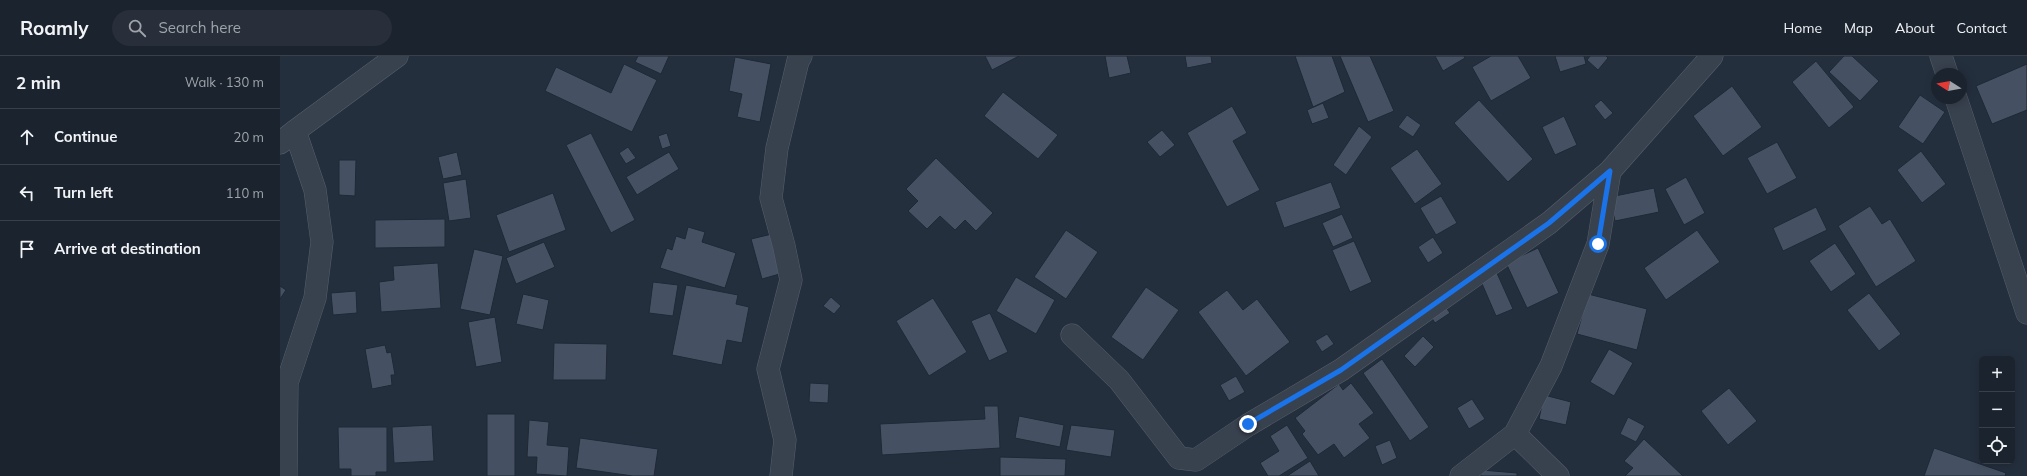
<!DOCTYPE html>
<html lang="en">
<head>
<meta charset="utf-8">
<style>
  body { margin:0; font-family:Mulish,sans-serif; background:#282f3a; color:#f1f3f6 }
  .controls { position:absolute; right:12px; bottom:12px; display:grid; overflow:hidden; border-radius:6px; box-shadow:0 2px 10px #0003 }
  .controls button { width:36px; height:36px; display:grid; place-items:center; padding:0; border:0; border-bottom:1px solid #39404a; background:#1b232e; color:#f1f3f6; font:20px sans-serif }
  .compass { position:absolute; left:1651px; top:12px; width:36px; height:36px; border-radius:50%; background:#1b232e; box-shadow:0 2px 10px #0003; rotate:281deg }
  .stop { position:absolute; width:12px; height:12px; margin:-9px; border:3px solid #1a73e8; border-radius:50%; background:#fff }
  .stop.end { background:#1a73e8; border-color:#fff; box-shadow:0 1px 4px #0008 }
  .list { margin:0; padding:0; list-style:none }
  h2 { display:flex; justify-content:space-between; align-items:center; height:52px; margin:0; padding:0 16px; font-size:17px }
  h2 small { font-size:13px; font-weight:400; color:#a0a4aa }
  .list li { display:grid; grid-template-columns:26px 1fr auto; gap:12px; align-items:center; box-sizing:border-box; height:56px; padding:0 16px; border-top:1px solid #39404a }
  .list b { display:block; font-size:15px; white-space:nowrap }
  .list em { font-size:13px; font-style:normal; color:#a0a4aa }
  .icon { flex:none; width:22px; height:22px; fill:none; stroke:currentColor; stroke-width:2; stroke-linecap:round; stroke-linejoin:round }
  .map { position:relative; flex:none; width:1747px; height:420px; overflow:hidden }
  header { display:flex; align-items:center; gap:24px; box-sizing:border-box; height:56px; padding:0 20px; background:#1b232e; border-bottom:1px solid #39404a }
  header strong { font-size:19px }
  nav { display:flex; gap:22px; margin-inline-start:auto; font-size:14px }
  .search { width:280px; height:36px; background:#282f3a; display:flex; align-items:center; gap:10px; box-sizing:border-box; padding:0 14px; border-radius:22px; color:#a0a4aa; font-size:15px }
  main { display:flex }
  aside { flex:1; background:#1b232e }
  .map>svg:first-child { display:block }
  .building { fill:#455162; stroke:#1f2835 }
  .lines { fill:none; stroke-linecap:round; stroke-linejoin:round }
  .street-casing { stroke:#565f6c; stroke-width:23 }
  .street { stroke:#38414e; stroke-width:22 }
  .route { stroke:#1a73e8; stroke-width:5 }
</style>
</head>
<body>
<header>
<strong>Roamly</strong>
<div class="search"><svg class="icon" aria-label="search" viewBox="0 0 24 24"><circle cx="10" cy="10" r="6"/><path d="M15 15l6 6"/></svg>Search here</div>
<nav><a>Home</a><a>Map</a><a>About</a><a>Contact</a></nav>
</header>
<main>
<aside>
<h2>2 min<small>Walk · 130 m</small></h2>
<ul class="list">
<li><svg class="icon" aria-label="ahead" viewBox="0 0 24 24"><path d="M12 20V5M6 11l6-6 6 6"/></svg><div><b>Continue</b></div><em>20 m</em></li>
<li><svg class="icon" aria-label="left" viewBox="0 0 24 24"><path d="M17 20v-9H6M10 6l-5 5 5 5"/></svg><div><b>Turn left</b></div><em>110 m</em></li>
<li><svg class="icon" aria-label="arrive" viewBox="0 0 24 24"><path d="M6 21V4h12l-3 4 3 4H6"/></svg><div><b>Arrive at destination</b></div></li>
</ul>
</aside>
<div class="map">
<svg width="1747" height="420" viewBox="0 0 1747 420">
  <rect width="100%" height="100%" fill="#242f3e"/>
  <path class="building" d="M 358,0 L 389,0 L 381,18 L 355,6 Z
    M 705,0 L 739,0 L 712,14 Z
    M 825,0 L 847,0 L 851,17 L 829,22 Z
    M 905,0 L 931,0 L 932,7 L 907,12 Z
    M 1015,0 L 1052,0 L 1065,36 L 1033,51 Z
    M 1060,0 L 1090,0 L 1114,55 L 1088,66 Z
    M 1155,0 L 1184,0 L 1185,2 L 1163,15 Z
    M 1211,0 L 1238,0 L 1251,22 L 1211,45 L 1192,11 Z
    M 1275,0 L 1304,0 L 1306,8 L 1280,16 Z
    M 1310,0 L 1326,0 L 1328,2 L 1318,14 L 1307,4 Z
    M 1564,0 L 1572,0 L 1599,25 L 1580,45 L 1549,16 Z
    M 455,1 L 491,8 L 480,66 L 457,61 L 462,38 L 449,35 Z
    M 1536,5 L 1574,51 L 1549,72 L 1512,26 Z
    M 344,8 L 377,24 L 352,76 L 265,35 L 276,11 L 331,37 Z
    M 1747,8 L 1747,54 L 1712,68 L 1696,30 Z
    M 1452,30 L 1482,71 L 1443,100 L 1413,60 Z
    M 723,36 L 778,79 L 758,103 L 704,60 Z
    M 1640,39 L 1665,56 L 1643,88 L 1618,71 Z
    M 1199,44 L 1253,103 L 1228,126 L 1174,67 Z
    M 1321,44 L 1333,57 L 1325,64 L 1314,50 Z
    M 1043,47 L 1049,62 L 1032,68 L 1027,54 Z
    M 952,50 L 967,77 L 953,85 L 980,134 L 947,151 L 907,77 Z
    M 1127,59 L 1141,69 L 1133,81 L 1118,71 Z
    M 1284,60 L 1297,89 L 1275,99 L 1262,71 Z
    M 1079,70 L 1092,81 L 1066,119 L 1053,109 Z
    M 882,74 L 895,89 L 880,101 L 867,86 Z
    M 311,77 L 355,164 L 331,177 L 286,89 Z
    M 387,77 L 391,90 L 382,93 L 378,80 Z
    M 1497,86 L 1517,122 L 1487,138 L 1467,102 Z
    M 348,91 L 356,102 L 346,108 L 339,97 Z
    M 1137,93 L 1162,128 L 1135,148 L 1110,112 Z
    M 1641,95 L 1666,128 L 1642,147 L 1617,114 Z
    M 177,96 L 182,119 L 163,123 L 158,101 Z
    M 389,96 L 399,113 L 357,139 L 346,121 Z
    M 656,102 L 713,157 L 696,175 L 685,164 L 675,174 L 660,160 L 647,173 L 628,155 L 638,145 L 626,133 Z
    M 59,104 L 76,104 L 75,140 L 59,139 Z
    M 1406,121 L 1425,157 L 1404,169 L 1385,133 Z
    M 186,123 L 191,162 L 169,165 L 163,127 Z
    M 1051,126 L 1061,152 L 1004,172 L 995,146 Z
    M 1374,132 L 1379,156 L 1335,165 L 1330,141 Z
    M 273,137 L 286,174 L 229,196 L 216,159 Z
    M 1161,140 L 1177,167 L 1156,179 L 1140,152 Z
    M 1590,150 L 1602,168 L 1610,163 L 1636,205 L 1596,231 L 1558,170 Z
    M 1536,151 L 1547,174 L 1503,195 L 1493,172 Z
    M 1062,158 L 1073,182 L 1053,191 L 1042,167 Z
    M 165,163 L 165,191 L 95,192 L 95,164 Z
    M 408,171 L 425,176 L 422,186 L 456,197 L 445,232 L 380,212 L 387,192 L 392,194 L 396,180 L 405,183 Z
    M 786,174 L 818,196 L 786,243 L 754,221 Z
    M 1417,174 L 1440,206 L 1386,244 L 1364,212 Z
    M 492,178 L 503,217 L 482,223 L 471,183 Z
    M 1153,181 L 1163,197 L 1148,207 L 1138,191 Z
    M 1074,185 L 1092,226 L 1070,236 L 1052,194 Z
    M 264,186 L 275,211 L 236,228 L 226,202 Z
    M 1555,187 L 1576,218 L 1551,236 L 1529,205 Z
    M 1258,192 L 1279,237 L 1247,252 L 1226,207 Z
    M 194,193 L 223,200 L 210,259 L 180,253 Z
    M 158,207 L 161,252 L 101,256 L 99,226 L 114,224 L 113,210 Z
    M 1216,215 L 1233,253 L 1216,260 L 1200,223 Z
    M 736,221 L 775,244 L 756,278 L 716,255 Z
    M 373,226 L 398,229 L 393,260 L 369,257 Z
    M 406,229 L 458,239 L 456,248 L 469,251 L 462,287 L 447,284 L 442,309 L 392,299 Z
    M 0,230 L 6,234 L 0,243 Z
    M 866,231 L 899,254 L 863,304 L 831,281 Z
    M 947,234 L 963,254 L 977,243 L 1010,286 L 966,320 L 918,256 Z
    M 76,235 L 77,257 L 53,259 L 51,237 Z
    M 1589,237 L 1621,278 L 1599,295 L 1567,254 Z
    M 243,238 L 269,244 L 263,274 L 236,268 Z
    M 1308,238 L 1367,253 L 1357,294 L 1297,278 Z
    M 551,241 L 561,250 L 554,258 L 543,250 Z
    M 653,242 L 687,296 L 649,320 L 616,265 Z
    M 1163,247 L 1170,257 L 1155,267 L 1148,256 Z
    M 710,257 L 728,296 L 709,305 L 691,265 Z
    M 215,261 L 222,306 L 196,311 L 188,266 Z
    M 1047,278 L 1054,288 L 1042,296 L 1035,285 Z
    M 1143,280 L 1154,291 L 1135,311 L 1124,300 Z
    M 274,287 L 327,288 L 326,324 L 273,324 Z
    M 105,289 L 107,297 L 111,296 L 115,319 L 111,319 L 112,329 L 92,333 L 85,293 Z
    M 1329,293 L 1353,307 L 1334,340 L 1310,326 Z
    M 1102,303 L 1149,371 L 1130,385 L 1083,317 Z
    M 956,320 L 965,336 L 949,345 L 940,329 Z
    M 530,327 L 549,328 L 548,347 L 529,346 Z
    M 1071,327 L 1094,357 L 1079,368 L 1090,382 L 1064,402 L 1054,388 L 1038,399 L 1022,378 L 1025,375 L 1015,362 L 1059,328 L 1063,334 Z
    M 1449,332 L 1477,365 L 1448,389 L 1421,355 Z
    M 1264,339 L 1291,346 L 1286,369 L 1259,363 Z
    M 1192,343 L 1205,363 L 1189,373 L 1177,352 Z
    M 704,350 L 718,350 L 720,392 L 602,399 L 600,368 L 705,363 Z
    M 207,358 L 235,358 L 235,420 L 207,420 Z
    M 739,360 L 784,369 L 780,391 L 735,382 Z
    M 1348,361 L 1365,370 L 1356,386 L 1340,378 Z
    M 249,364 L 269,366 L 267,389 L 289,391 L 287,420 L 256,418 L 257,401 L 247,401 Z
    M 152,369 L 154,405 L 114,407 L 112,371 Z
    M 791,369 L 835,374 L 831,401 L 786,394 Z
    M 1007,369 L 1028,402 L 999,420 L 988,420 L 980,407 L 999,395 L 990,380 Z
    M 58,371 L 107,371 L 107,416 L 96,416 L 96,420 L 71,420 L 71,413 L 59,413 Z
    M 300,382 L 378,393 L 374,420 L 353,420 L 296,412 Z
    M 1364,383 L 1403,420 L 1345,420 L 1353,412 L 1344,405 Z
    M 1110,384 L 1117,402 L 1102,409 L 1095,390 Z
    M 1654,392 L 1726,417 L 1725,420 L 1644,420 Z
    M 720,401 L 786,403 L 785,420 L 720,420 Z
    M 1030,405 L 1039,420 L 1007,420 Z
    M 1201,414 L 1237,417 L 1237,420 L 1201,420 Z"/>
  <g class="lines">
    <g class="street-casing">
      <path id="street" d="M 1661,0 L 1667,18
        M 1676,42 L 1747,257
        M 0,87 L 15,75 L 117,0
        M 792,279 L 839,324 L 899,402 L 916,404 L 968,369 L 1061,314 L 1269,167 L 1330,115
        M 1235,378 L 1278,420
        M 6,420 L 7,327 L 35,242 L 42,186 L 35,134 L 15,75
        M 501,420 L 505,384 L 488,313 L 511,224 L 504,190 L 491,142 L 497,92 L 518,5 L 521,0
        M 1181,420 L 1235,378 L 1271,310 L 1318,188 L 1330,115 L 1432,0"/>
    </g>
    <use href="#street" class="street"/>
  </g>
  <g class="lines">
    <path class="route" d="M 968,368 L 1061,314 L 1269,167 L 1330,115 L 1318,188"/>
  </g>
</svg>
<div class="controls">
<button>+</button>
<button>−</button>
<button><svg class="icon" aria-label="locate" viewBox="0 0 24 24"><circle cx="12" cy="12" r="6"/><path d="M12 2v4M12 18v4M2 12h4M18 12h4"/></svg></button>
</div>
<svg class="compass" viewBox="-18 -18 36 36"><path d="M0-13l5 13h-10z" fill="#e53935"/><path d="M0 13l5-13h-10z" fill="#a0a4aa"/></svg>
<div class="stop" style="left:1318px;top:188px"></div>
<div class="stop end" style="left:968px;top:368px"></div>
</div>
</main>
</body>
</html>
